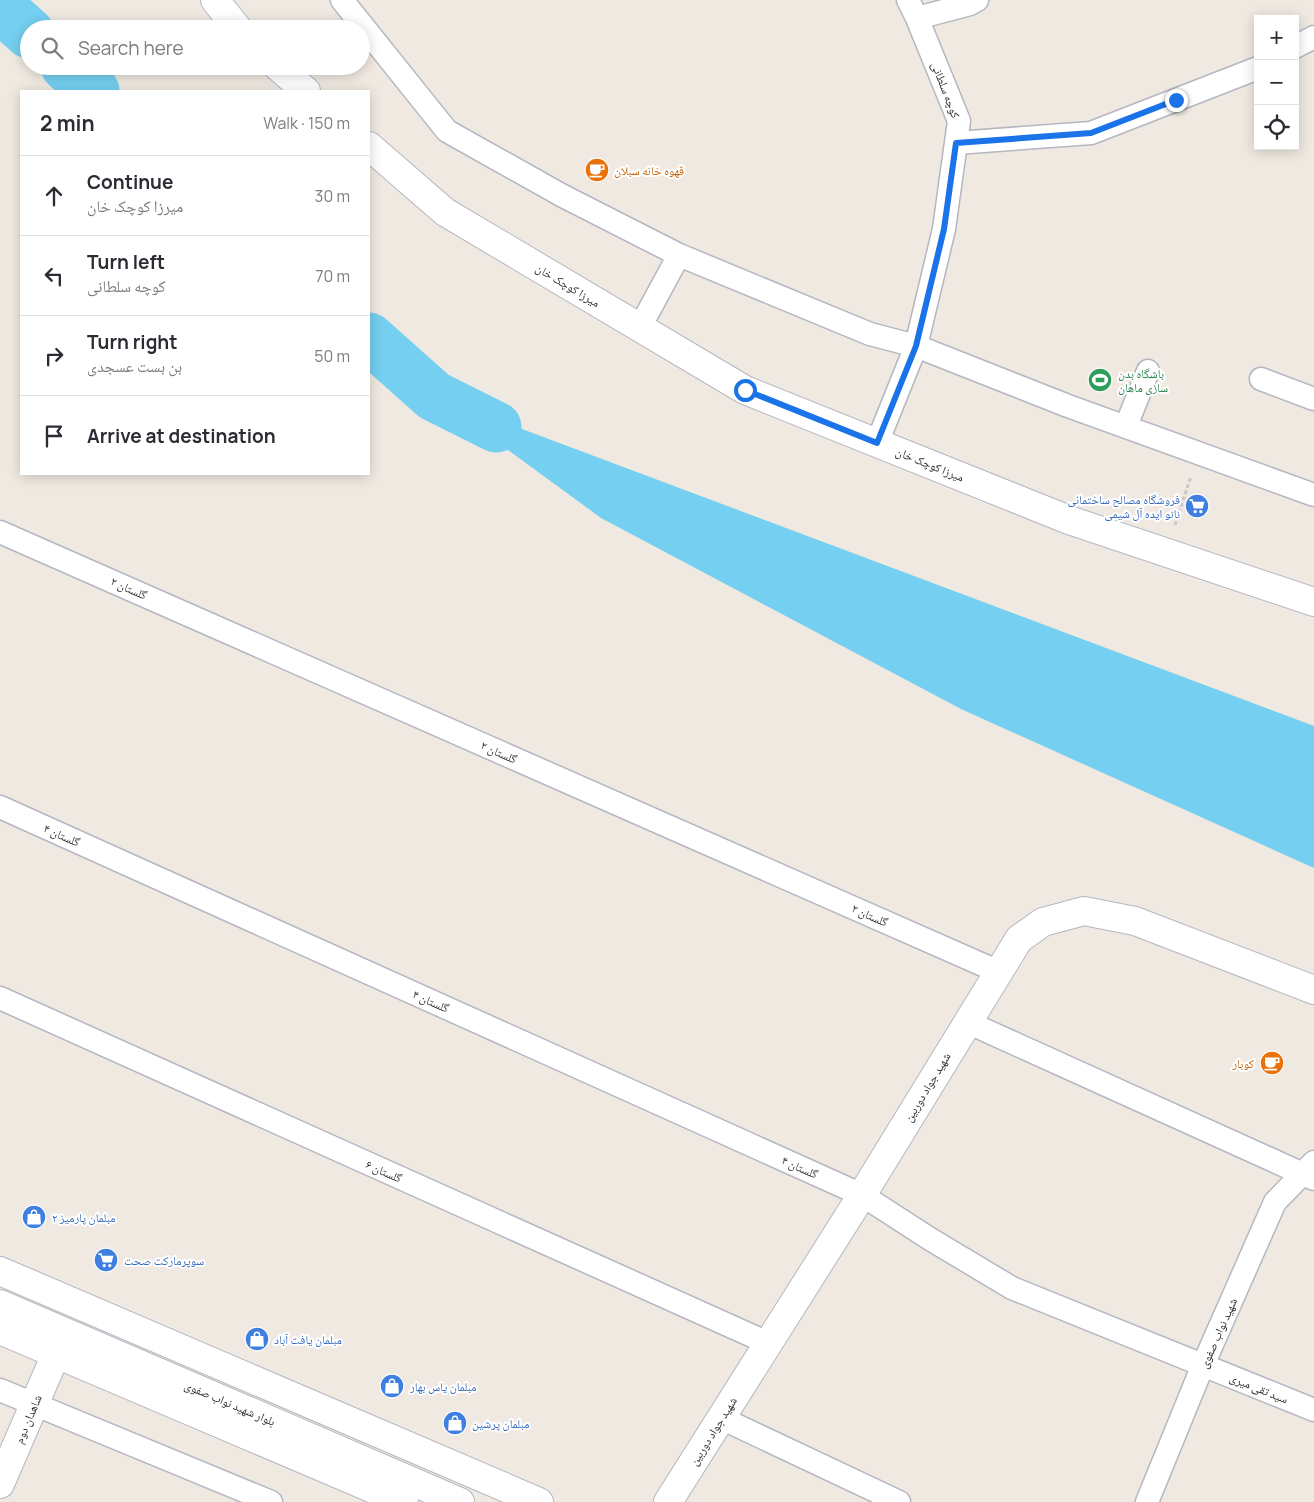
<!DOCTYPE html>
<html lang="en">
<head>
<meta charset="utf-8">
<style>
  body { margin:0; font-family:Manrope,"Noto Naskh Arabic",sans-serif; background:#f7f7f7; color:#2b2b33 }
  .controls { position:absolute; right:15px; top:15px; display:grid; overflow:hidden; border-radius:0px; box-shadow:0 2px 12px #0003 }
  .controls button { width:45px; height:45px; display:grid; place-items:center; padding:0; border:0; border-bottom:1px solid #e1e1e2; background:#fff; color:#2b2b33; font:25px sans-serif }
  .stop { position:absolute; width:15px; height:15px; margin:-11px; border:4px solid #1a73e8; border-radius:50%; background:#fff }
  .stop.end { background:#1a73e8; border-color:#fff; box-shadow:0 1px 5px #0008 }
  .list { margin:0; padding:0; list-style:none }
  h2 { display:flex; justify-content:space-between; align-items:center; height:65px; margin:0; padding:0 20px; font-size:21px }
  h2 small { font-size:16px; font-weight:400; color:#7c7c81 }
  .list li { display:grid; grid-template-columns:32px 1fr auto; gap:15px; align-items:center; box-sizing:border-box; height:80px; padding:0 20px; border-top:1px solid #e1e1e2 }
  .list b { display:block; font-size:19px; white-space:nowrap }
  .list p { margin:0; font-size:16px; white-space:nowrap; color:#7c7c81 }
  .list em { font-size:16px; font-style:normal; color:#7c7c81 }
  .icon { flex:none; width:28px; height:28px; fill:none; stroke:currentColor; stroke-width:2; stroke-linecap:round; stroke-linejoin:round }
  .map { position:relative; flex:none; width:1314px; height:1502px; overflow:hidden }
  .search { position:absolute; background:#fff; box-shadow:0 2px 12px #0003; left:20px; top:20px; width:350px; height:55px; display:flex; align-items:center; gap:12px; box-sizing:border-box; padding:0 18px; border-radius:28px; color:#7c7c81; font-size:19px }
  .panel { position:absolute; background:#fff; box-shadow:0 2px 12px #0003; left:20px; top:90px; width:350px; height:385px; border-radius:0px }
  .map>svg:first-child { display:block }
  .water { fill:#75cff0 }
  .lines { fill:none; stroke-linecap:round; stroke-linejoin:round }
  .river { stroke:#75cff0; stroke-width:51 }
  .minor-casing { stroke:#b4b7c1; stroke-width:25 }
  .tertiary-casing { stroke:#b4b7c1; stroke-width:30 }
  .secondary-casing { stroke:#b4b7c1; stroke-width:30 }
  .path { stroke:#c9c9c9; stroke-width:3; stroke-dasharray:4 2.5; stroke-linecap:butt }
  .minor { stroke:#fff; stroke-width:22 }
  .tertiary { stroke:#fff; stroke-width:28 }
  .secondary { stroke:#fff; stroke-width:28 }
  .route { stroke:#1a73e8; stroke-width:6 }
  .labels { text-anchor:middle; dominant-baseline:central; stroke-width:4; stroke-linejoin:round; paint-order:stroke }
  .street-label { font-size:12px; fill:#2e2e2e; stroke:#fff }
  .food-label { font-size:12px; fill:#c56008; stroke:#fff; text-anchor:start }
  .leisure-label { font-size:12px; fill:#27864d; stroke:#fff; text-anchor:start }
  .shop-label { font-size:12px; fill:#366cbe; stroke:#fff; text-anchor:start }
</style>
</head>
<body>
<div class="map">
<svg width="1314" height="1502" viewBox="0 0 1314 1502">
  <rect width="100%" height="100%" fill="#efe9e1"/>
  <path class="water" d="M 434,396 L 1314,726 L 1314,868 L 961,709 L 601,518 Z"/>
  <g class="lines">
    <path class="river" d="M 0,7 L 29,33
      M 66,66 L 94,91
      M 369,338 L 434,396 L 496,427"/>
    <g class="minor-casing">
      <path id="minor" d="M 342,0 L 447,131 L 563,196 L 679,255 L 870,334 L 916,346 L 1068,406 L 1314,495
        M 917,18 L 970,4 L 977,0
        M 1295,47 L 1314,37
        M 956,143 L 1091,133 L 1258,68
        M 640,327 L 679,255
        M 1261,379 L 1314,399
        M 1126,426 L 1148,371
        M 877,443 L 916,346 L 944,229 L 959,121 L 917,18 L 908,0
        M 0,532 L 999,972
        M 0,807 L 862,1195 L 930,1239 L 1012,1288 L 1314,1410
        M 0,998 L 768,1343
        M 967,1022 L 1314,1179
        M 0,1390 L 271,1502
        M 721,1418 L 899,1502
        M 1147,1502 L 1203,1365 L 1275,1202 L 1314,1162"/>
    </g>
    <g class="tertiary-casing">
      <path id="tertiary" d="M 0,1484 L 56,1354"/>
    </g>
    <g class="secondary-casing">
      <path id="secondary" d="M 215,0 L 238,29
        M 277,66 L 306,91
        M 369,146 L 445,212 L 745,390 L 1069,520 L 1314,602
        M 0,1271 L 539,1502
        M 0,1304 L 460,1502
        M 0,1330 L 404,1502
        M 668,1502 L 862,1195 L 1019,939 L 1043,922 L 1084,911 L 1135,921 L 1314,990"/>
    </g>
    <path class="path" d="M 1175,525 L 1191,476"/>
    <use href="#minor" class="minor"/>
    <use href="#tertiary" class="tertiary"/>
    <use href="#secondary" class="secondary"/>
  </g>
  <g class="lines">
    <path class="route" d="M 745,390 L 877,443 L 916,346 L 944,229 L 956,143 L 1091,133 L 1176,100"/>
  </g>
  <defs>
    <g id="cafe-disc" transform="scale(1.25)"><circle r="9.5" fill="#e8710a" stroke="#fff"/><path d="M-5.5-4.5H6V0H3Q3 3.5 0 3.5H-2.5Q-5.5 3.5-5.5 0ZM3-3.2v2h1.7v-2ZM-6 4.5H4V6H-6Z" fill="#fff"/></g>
    <g id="stadium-disc" transform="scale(1.25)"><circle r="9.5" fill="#2e9e5b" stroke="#fff"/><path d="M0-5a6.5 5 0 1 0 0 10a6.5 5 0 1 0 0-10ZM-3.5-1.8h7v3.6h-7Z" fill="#fff"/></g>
    <g id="supermarket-disc" transform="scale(1.25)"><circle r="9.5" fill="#3f7fe0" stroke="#fff"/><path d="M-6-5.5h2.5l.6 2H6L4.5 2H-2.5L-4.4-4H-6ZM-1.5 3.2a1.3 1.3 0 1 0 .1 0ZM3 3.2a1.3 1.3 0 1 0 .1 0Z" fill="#fff"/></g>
    <g id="shop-disc" transform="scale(1.25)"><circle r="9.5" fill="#3f7fe0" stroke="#fff"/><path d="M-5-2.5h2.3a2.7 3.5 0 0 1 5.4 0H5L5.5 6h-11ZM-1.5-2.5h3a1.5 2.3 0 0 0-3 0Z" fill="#fff"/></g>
  </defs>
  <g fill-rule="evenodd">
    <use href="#cafe-disc" x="597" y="170"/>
    <use href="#stadium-disc" x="1100" y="380"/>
    <use href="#supermarket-disc" x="1197" y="506"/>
    <use href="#cafe-disc" x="1272" y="1063"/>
    <use href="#shop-disc" x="34" y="1217"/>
    <use href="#supermarket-disc" x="106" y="1260"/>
    <use href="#shop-disc" x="257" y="1339"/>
    <use href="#shop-disc" x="392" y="1386"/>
    <use href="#shop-disc" x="455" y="1423"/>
  </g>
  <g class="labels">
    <g class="street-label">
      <text transform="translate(946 90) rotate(69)">کوچه سلطانی</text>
      <text transform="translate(568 285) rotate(31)">میرزا کوچک خان</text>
      <text transform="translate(930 464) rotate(22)">میرزا کوچک خان</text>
      <text transform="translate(129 588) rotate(24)">گلستان ۲</text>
      <text transform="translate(499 752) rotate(24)">گلستان ۲</text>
      <text transform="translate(62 835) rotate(24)">گلستان ۴</text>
      <text transform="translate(870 915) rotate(24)">گلستان ۲</text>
      <text transform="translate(431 1001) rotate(24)">گلستان ۴</text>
      <text transform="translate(927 1087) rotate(-59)">شهید جواد دوربین</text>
      <text transform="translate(800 1167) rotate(24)">گلستان ۴</text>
      <text transform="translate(384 1171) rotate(24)">گلستان ۶</text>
      <text transform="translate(1218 1333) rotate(-66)">شهید نواب صفوی</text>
      <text transform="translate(1259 1388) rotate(22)">سید تقی میری</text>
      <text transform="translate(230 1403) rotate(23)">بلوار شهید نواب صفوی</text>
      <text transform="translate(28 1419) rotate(-67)">شاهدان دوم</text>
      <text transform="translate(713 1431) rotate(-58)">شهید جواد دوربین</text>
    </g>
    <g class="food-label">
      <text x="614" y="170">قهوه خانه سبلان</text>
      <text x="1254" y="1063" text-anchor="end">کوبار</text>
    </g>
    <g class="leisure-label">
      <text x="1118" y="373">باشگاه بدن<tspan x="1118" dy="14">سازی ماهان</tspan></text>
    </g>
    <g class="shop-label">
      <text x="1180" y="499" text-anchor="end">فروشگاه مصالح ساختمانی<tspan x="1180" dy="14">نانو ایده آل شیمی</tspan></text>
      <text x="52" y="1217">مبلمان پارمیز ۲</text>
      <text x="124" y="1260">سوپرمارکت صحت</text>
      <text x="274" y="1339">مبلمان یافت آباد</text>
      <text x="410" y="1386">مبلمان یاس بهار</text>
      <text x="472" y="1423">مبلمان پرشین</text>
    </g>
  </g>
</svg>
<div class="controls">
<button>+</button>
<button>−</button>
<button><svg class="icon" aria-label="locate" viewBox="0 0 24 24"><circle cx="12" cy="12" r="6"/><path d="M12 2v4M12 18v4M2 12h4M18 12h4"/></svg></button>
</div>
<div class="stop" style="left:745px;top:390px"></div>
<div class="stop end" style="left:1176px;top:100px"></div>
<div class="search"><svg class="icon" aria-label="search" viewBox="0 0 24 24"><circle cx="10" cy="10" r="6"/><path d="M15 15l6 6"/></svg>Search here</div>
<section class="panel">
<h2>2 min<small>Walk · 150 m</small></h2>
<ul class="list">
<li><svg class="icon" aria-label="ahead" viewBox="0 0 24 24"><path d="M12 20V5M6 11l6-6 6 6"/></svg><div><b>Continue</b><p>میرزا کوچک خان</p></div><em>30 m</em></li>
<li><svg class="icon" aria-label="left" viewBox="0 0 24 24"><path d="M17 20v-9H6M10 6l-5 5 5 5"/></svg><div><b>Turn left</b><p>کوچه سلطانی</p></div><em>70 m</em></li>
<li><svg class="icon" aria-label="right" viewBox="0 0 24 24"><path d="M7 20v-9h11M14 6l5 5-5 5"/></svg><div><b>Turn right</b><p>بن بست عسجدی</p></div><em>50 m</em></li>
<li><svg class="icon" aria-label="arrive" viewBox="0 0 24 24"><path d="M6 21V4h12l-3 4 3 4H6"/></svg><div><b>Arrive at destination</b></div></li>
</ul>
</section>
</div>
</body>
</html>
